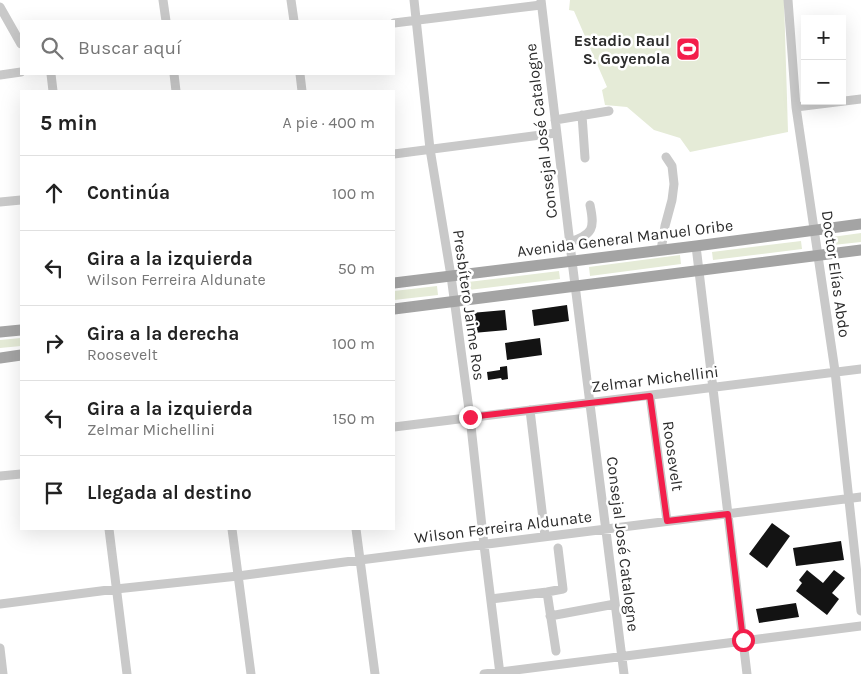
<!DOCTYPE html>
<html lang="es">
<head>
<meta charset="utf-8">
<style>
  body { margin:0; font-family:Karla,sans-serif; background:#f6f6f6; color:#222 }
  .controls { position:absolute; right:15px; top:15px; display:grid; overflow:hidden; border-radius:0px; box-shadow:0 5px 20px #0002 }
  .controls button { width:45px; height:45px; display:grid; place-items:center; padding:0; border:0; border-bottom:1px solid #e0e0e0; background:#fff; color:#222; font:25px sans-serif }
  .stop { position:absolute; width:15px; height:15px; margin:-11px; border:4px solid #f31e4b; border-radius:50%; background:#fff }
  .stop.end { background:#f31e4b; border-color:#fff; box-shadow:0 1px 5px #0008 }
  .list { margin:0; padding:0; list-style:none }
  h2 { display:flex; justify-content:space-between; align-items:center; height:65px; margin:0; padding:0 20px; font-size:21px }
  h2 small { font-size:16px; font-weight:400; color:#767676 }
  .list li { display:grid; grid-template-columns:32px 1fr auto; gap:15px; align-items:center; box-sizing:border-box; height:75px; padding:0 20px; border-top:1px solid #e0e0e0 }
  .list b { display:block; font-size:19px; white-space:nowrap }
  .list p { margin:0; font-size:16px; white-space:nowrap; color:#767676 }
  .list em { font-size:16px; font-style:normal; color:#767676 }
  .icon { flex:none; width:28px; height:28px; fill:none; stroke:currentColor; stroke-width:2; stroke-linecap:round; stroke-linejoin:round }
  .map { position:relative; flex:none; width:861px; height:674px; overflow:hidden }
  .search { position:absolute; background:#fff; box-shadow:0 5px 20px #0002; left:20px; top:20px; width:375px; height:55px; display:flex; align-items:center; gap:12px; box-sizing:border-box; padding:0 18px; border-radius:0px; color:#767676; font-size:19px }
  .panel { position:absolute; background:#fff; box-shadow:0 5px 20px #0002; left:20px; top:90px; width:375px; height:440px; border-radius:0px }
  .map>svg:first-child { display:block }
  .green { fill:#e5ebd7 }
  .building { fill:#131313 }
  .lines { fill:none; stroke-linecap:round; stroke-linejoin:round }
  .minor { stroke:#c9c9c9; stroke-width:9 }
  .major { stroke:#a4a4a4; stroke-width:11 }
  .route { stroke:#f31e4b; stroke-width:6 }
  .labels { text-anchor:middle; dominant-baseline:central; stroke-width:5; stroke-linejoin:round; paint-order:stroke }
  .poi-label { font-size:16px; font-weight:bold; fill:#2c2c2c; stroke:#fff; text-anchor:end }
  .street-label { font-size:16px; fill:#2c2c2c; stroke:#fff }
</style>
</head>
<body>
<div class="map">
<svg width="861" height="674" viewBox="0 0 861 674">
  <rect width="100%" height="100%" fill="#fff"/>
  <path class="green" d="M 570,0 L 784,0 L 788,132 L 690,152 L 680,138 L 654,130 L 627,107 L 605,105 L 602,90 L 607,87 L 574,11 L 569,10 Z
    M 861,233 L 861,242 L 833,245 L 832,237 Z
    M 801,241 L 802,249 L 713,260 L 712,252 Z
    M 680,255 L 681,264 L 590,276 L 589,267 Z
    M 559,271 L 560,279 L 469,290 L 468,282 Z
    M 437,286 L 438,295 L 394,300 L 394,291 Z
    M 21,338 L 21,346 L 0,348 L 0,340 Z"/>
  <path class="building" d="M 567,305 L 569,321 L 534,326 L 532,310 Z
    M 505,310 L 507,330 L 473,333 L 471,313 Z
    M 540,338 L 542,355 L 507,360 L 505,343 Z
    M 507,366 L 508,379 L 502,380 L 501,378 L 488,380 L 487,372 L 500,370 L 500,367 Z
    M 772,523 L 790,536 L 767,568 L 749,554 Z
    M 841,541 L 844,560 L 796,566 L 793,548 Z
    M 807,570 L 823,583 L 834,570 L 845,578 L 832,593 L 839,599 L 827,615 L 796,591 L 802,583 L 799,580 Z
    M 796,603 L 799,617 L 759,623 L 756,609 Z"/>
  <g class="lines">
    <path class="minor" d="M 163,0 L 166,21
      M 291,0 L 294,21
      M 414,0 L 430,149 L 451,276 L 470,417 L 484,545 L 500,674
      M 541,0 L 572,261 L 624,674
      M 788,0 L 796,107 L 835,371 L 861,611
      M 0,7 L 21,44
      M 394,23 L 541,5
      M 51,74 L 53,91
      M 174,74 L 176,91
      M 300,74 L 302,91
      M 0,75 L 21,72
      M 796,107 L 861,99
      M 582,115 L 585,158
      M 555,120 L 609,111
      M 394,154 L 556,133
      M 0,202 L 21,200
      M 570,242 C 593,234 595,229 590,205
      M 696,246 L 747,674
      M 661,250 L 665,226 L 672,200 L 674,184 L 672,166 L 666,157
      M 650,396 L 667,521
      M 530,410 L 545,536
      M 394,427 L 861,369
      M 0,476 L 21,474
      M 109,529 L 127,674
      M 232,529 L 251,674
      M 356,529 L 375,674
      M 547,592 L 556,651
      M 491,599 L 547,592 L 563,589 L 558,548
      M 0,604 L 116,589 L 238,576 L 360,560 L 861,497
      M 550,616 L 615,604
      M 0,648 L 3,674
      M 484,674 L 861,626"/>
    <path class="major" d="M 394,283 L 696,246 L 861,224
      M 394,309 L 861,250
      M 0,332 L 21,330
      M 0,358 L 21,355"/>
  </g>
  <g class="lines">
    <path class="route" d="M 470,417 L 650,396 L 667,521 L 728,514 L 743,640"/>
  </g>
  <defs>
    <g id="stadium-square" transform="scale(1.25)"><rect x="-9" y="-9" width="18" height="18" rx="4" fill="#f31e4b" stroke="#fff"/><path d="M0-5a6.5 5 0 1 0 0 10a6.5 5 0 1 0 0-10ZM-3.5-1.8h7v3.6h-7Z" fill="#fff"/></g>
  </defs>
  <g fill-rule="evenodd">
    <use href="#stadium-square" x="688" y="49"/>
  </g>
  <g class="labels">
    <g class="poi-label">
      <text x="670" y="40">Estadio Raul<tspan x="670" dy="18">S. Goyenola</tspan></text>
    </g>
    <g class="street-label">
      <text transform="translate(541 131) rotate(-97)">Consejal José Catalogne</text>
      <text transform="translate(625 238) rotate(-7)">Avenida General Manuel Oribe</text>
      <text transform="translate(836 274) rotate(82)">Doctor Elías Abdo</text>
      <text transform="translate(469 305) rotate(82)">Presbítero Jaime Ros</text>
      <text transform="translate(655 379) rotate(-7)">Zelmar Michellini</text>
      <text transform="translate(673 456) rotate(82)">Roosevelt</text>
      <text transform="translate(503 527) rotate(-7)">Wilson Ferreira Aldunate</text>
      <text transform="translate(623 544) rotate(83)">Consejal José Catalogne</text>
    </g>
  </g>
</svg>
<div class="controls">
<button>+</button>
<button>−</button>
</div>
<div class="stop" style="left:743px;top:640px"></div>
<div class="stop end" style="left:470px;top:417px"></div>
<div class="search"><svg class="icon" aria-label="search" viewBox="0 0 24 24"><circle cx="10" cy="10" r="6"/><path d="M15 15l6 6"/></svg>Buscar aquí</div>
<section class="panel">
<h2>5 min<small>A pie · 400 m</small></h2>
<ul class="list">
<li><svg class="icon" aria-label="ahead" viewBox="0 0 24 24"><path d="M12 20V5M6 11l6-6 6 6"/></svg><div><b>Continúa</b></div><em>100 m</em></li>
<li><svg class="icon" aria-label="left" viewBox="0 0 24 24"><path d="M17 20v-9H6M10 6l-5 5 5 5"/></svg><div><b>Gira a la izquierda</b><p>Wilson Ferreira Aldunate</p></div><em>50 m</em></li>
<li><svg class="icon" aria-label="right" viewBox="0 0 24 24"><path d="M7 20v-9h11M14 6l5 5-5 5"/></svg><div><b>Gira a la derecha</b><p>Roosevelt</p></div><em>100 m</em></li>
<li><svg class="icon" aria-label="left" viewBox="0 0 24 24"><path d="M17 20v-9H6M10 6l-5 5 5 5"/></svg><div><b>Gira a la izquierda</b><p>Zelmar Michellini</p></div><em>150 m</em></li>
<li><svg class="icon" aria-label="arrive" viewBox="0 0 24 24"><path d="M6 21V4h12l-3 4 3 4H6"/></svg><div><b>Llegada al destino</b></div></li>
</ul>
</section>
</div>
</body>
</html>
